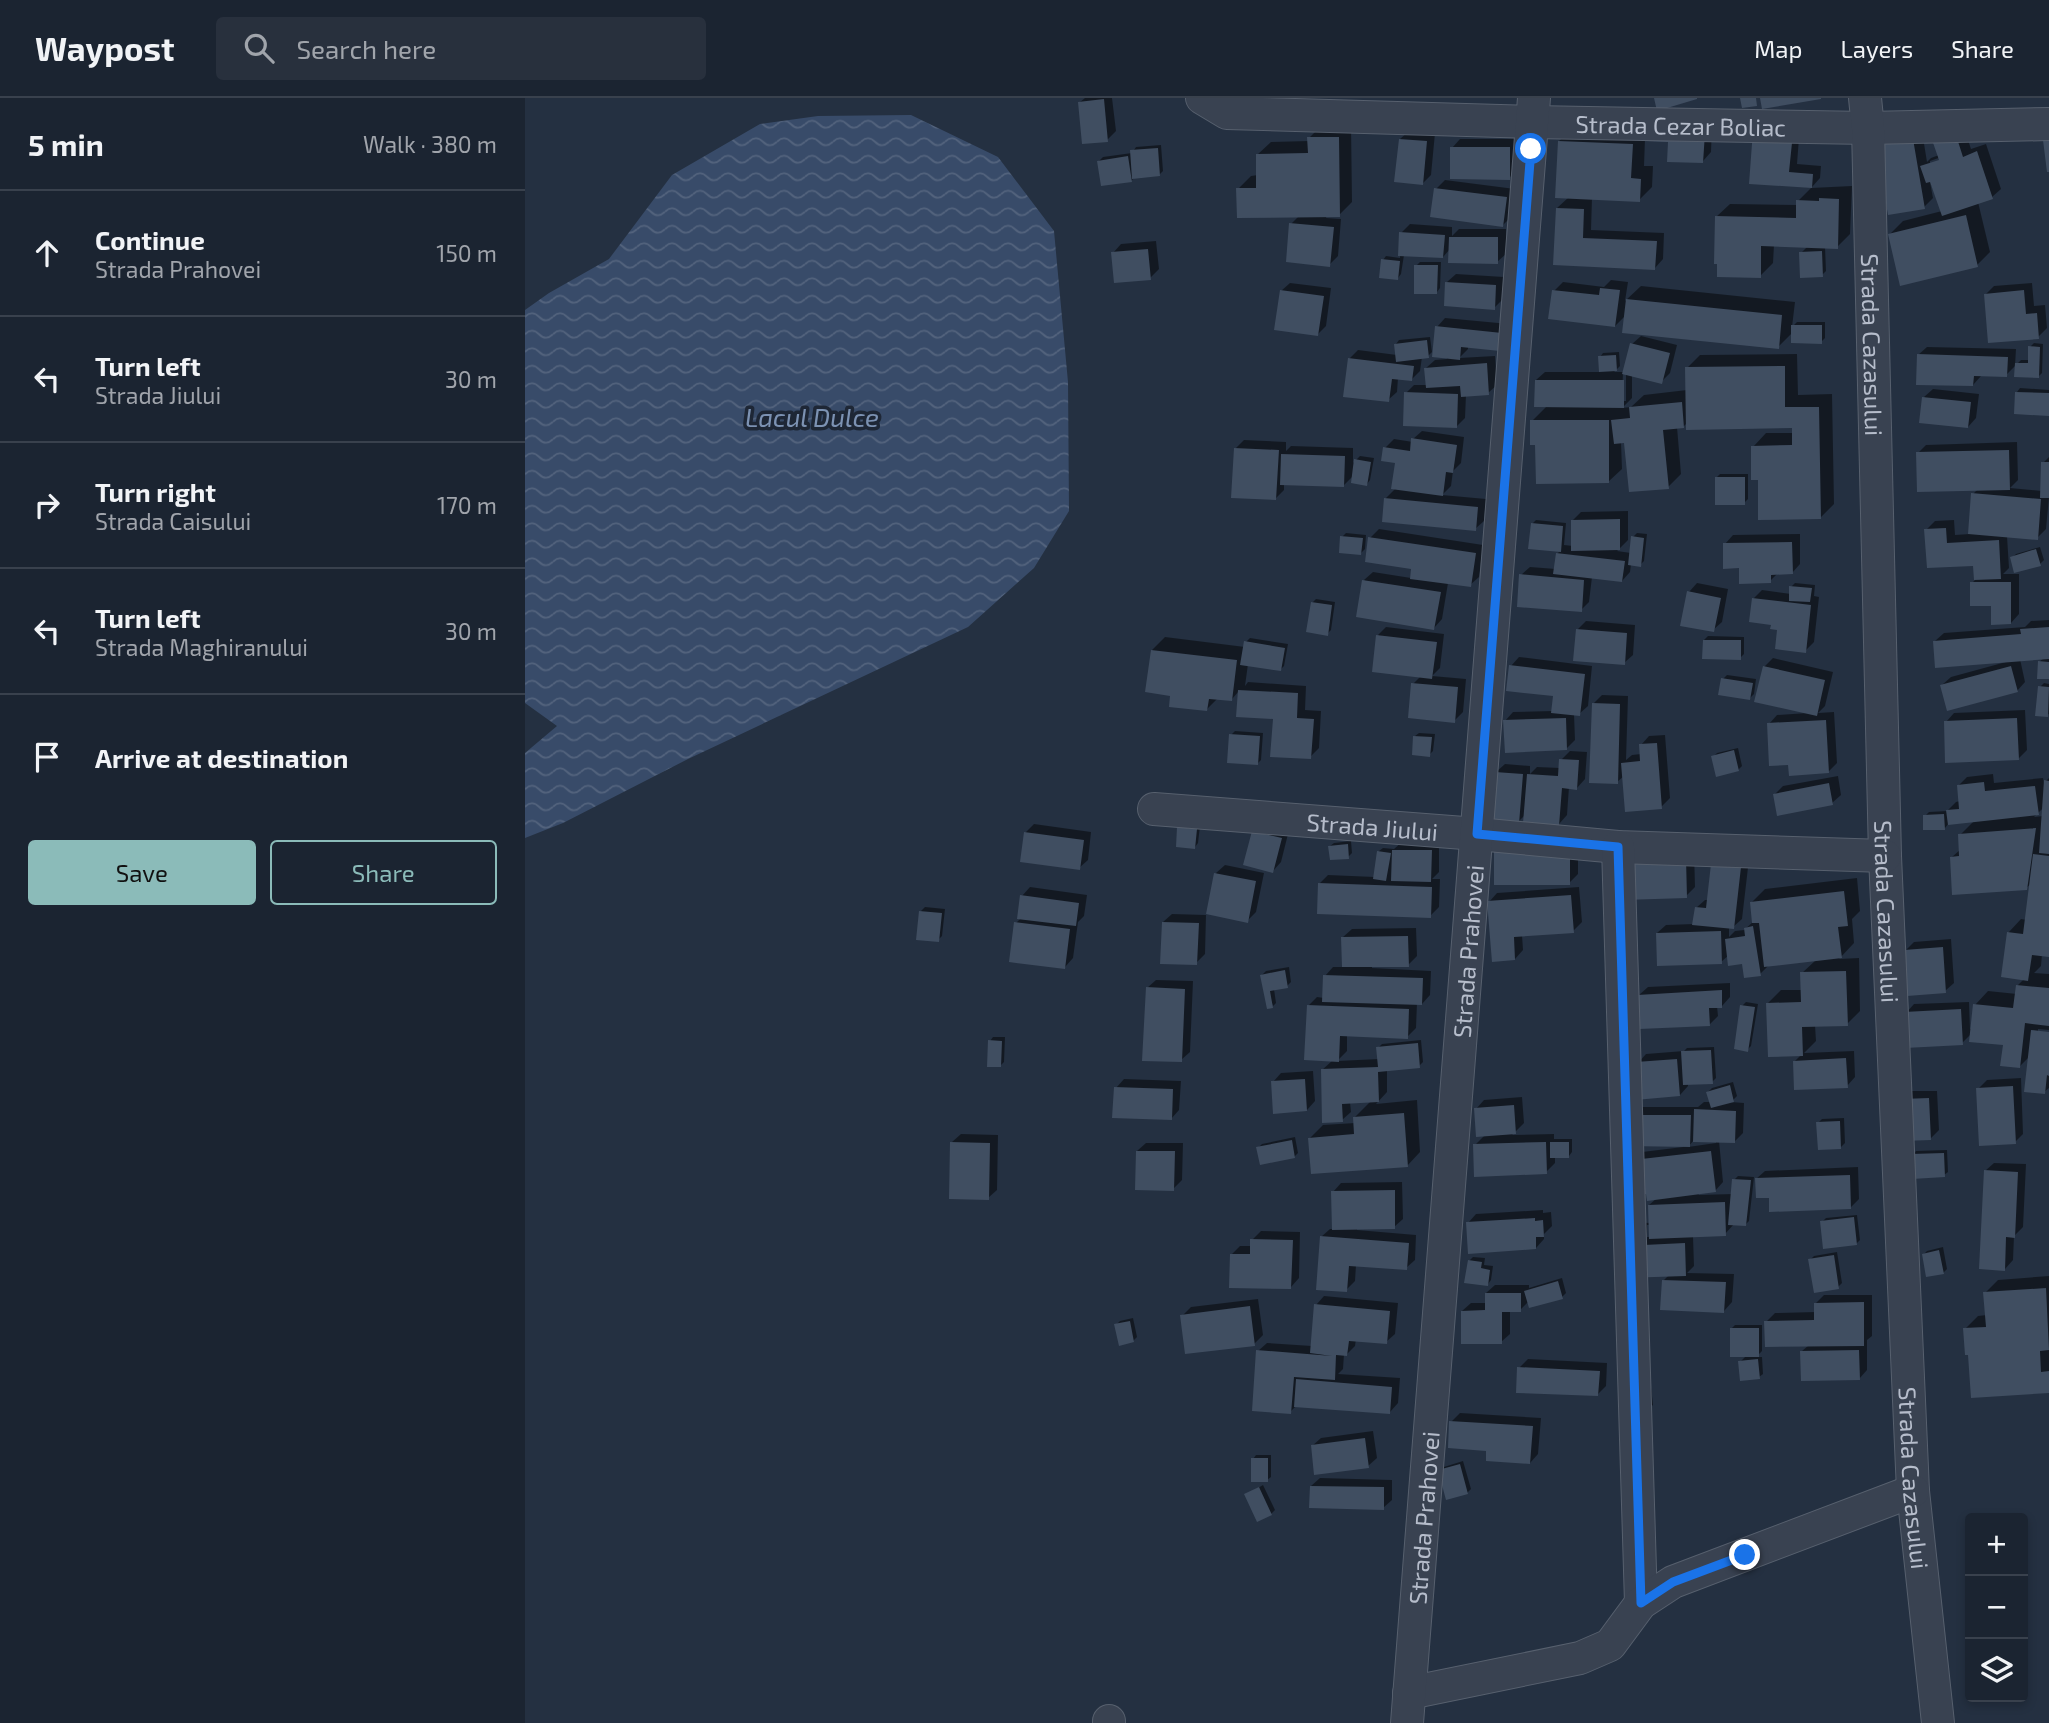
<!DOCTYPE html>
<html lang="en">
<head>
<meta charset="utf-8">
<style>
  body { margin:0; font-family:"Exo 2",sans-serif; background:#28303d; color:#f1f3f6 }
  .controls { position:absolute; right:21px; bottom:21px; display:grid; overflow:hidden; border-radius:7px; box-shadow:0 4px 10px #0003 }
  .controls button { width:63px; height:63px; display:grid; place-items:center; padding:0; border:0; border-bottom:2px solid #39414d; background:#1b2431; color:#f1f3f6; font:35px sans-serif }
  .stop { position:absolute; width:21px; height:21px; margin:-16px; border:5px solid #1a73e8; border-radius:50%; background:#fff }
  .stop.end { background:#1a73e8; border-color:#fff; box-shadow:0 2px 7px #0008 }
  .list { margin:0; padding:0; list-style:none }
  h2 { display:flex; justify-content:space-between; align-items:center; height:91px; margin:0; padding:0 28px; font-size:30px }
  h2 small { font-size:23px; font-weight:400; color:#a0a4ab }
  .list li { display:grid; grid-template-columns:46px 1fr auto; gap:21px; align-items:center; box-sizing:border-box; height:126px; padding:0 28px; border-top:2px solid #39414d }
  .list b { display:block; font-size:26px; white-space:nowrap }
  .list p { margin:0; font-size:23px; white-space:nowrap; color:#a0a4ab }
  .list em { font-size:23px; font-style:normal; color:#a0a4ab }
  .actions { display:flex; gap:14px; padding:21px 28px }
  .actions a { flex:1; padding:16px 0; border:2px solid #8bbbb9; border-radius:7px; text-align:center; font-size:24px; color:#8bbbb9 }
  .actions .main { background:#8bbbb9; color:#111 }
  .icon { flex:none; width:38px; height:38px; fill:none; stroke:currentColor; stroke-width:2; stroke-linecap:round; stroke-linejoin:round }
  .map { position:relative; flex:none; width:1524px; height:1625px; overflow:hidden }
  header { display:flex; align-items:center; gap:42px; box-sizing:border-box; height:98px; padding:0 35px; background:#1b2431; border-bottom:2px solid #39414d }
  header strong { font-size:33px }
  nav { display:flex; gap:38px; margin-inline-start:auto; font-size:24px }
  .search { width:490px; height:63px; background:#28303d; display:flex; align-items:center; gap:18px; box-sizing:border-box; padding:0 24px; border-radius:7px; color:#a0a4ab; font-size:26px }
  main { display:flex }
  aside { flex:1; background:#1b2431 }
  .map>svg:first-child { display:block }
  .water { fill:url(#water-waves) }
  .shadow { fill:#0007; fill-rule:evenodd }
  .building { fill:#404e61 }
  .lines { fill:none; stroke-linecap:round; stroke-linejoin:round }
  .street-casing { stroke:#57606e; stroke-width:34 }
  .street { stroke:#394251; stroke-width:32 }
  .route { stroke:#1a73e8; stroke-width:9 }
  .labels { text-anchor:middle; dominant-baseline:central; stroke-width:7; stroke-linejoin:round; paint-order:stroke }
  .street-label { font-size:24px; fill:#b6bdcb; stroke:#1e2736 }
  .water-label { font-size:26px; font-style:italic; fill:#7c92b3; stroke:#1e2736 }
</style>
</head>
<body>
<header>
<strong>Waypost</strong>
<div class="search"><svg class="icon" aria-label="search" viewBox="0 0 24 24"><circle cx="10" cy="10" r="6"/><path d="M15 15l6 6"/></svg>Search here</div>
<nav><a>Map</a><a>Layers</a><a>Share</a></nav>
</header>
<main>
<aside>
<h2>5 min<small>Walk · 380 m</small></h2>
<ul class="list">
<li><svg class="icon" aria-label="ahead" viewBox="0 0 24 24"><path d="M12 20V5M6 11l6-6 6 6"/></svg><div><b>Continue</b><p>Strada Prahovei</p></div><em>150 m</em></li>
<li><svg class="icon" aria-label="left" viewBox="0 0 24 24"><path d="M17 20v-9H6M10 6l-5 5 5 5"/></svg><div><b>Turn left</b><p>Strada Jiului</p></div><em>30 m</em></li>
<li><svg class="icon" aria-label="right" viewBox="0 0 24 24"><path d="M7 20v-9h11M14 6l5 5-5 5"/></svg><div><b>Turn right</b><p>Strada Caisului</p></div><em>170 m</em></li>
<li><svg class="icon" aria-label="left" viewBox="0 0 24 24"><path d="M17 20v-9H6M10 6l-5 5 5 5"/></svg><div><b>Turn left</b><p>Strada Maghiranului</p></div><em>30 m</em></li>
<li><svg class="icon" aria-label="arrive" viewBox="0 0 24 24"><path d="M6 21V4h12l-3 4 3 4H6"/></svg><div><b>Arrive at destination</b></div></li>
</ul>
<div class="actions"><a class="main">Save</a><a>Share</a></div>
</aside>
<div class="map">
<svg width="1524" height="1625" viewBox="0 0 1524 1625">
  <defs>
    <pattern id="water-waves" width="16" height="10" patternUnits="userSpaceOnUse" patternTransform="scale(1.75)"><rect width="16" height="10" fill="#384b69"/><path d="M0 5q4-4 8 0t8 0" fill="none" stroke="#53637d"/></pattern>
  </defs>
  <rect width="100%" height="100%" fill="#243041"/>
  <path class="water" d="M 386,17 L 473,59 L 529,133 L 543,284 L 544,413 L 509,470 L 443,529 L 163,661 L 38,725 L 0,740 L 0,655 L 32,628 L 0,605 L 0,212 L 24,195 L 84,161 L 147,77 L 235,26 L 293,18 Z"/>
  <path class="shadow" d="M 560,0 L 587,0 L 591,33 L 582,42 L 555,4 Z
    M 1437,24 L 1446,51 L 1461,46 L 1476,91 L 1467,99 L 1453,104 L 1465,154 L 1452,167 L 1365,136 L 1378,123 L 1417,113 L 1405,84 L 1408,100 L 1399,109 L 1352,41 L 1396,27 L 1402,64 L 1406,60 L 1414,57 ZM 1422,57 L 1423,60 L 1405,67 L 1405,63 Z
    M 826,26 L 827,104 L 814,117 L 802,117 L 801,120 L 816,121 L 813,158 L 804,167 L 766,126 L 774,118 L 713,91 L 726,78 L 733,77 L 732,57 L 746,44 L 784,43 L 784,40 L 797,27 Z
    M 1187,27 L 1186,54 L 1178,63 L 1145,42 L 1120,41 L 1119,68 L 1128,68 L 1127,89 L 1114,102 L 1067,100 L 1066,132 L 1139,135 L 1138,161 L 1130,170 L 1030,166 L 1032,110 L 1044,99 L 1034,43 L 1048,30 Z
    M 1275,27 L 1272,66 L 1296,68 L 1295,80 L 1287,89 L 1225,84 Z
    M 884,33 L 910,35 L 906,77 L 897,86 L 875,41 Z
    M 935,41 L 993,41 L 993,71 L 984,80 L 927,50 Z
    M 636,47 L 638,73 L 634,77 L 610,79 L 606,83 L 574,63 L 578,59 L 607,55 L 611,49 Z
    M 920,82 L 990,91 L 986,119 L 978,127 L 911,91 Z
    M 1327,88 L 1325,136 L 1312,149 L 1300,149 L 1301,173 L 1297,177 L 1276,155 L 1283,148 L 1249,147 L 1248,165 L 1235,178 L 1191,119 L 1205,106 L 1273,107 L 1273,103 L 1286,90 Z
    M 885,126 L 927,129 L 927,138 L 934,131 L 981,131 L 981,156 L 972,164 L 925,151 L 918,159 L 879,157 L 876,176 L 873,180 L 858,162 L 861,158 L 875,160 L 876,135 Z
    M 631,143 L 634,171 L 625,180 L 588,155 L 596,146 Z
    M 895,164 L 916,164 L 915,190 L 912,194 L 891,168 Z
    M 931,176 L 979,179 L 978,201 L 969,210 L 922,184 Z
    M 1086,182 L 1103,184 L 1100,203 L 1116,188 L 1270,204 L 1267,229 L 1272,224 L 1300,224 L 1300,240 L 1296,244 L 1268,234 L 1253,249 L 1101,217 L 1090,228 L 1029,193 L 1038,184 L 1079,189 Z
    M 765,185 L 806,190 L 801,228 L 793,236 L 756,193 Z
    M 1507,185 L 1509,208 L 1520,207 L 1522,230 L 1513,239 L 1461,196 L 1469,188 Z
    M 920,220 L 984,226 L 983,242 L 943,248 L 943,251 L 934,260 L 970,258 L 972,287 L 963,295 L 941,297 L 940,320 L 932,328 L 881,295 L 889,287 L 902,287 L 901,270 L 910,262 L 922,261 L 912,229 Z
    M 1116,238 L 1152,247 L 1145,275 L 1136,284 L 1107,277 L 1107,300 L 1097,310 L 1106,309 L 1119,297 L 1162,292 L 1162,270 L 1175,257 L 1272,256 L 1273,297 L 1307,296 L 1309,406 L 1296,419 L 1234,381 L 1228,349 L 1241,335 L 1268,335 L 1268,329 L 1163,324 L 1159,328 L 1152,329 L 1156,376 L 1143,389 L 1100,343 L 1096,344 L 1097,371 L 1083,384 L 1012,345 L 1007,323 L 1022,308 L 1011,282 L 1020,274 L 1075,274 L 1075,259 L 1078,255 L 1094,254 L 1095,268 L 1089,274 L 1098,274 L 1097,303 L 1101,303 L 1101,274 L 1107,246 Z
    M 905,239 L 907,254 L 903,258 L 897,259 L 895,273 L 887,281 L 873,280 L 872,294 L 863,302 L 824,261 L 833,252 L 872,257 L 871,246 L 874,242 Z
    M 1509,245 L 1518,246 L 1517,275 L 1513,279 L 1492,266 L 1481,277 L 1456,278 L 1448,287 L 1393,257 L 1402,249 L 1491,251 L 1490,268 L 1496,262 L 1504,262 L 1505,249 Z
    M 1495,290 L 1524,292 L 1524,316 L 1492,294 Z
    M 1408,291 L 1454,296 L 1451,320 L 1443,329 L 1399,299 Z
    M 897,333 L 939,339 L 936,365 L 928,373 L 926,388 L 917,397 L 961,401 L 959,423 L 950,431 L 860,401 L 871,390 L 872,364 L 860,350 L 869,341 L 888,344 L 888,341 Z
    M 719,342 L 761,344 L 761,353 L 766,348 L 828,350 L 828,365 L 835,358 L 849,360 L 845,382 L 842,386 L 828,378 L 819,387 L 759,386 L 759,392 L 750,401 L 711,350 Z
    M 1492,344 L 1493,382 L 1485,390 L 1517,393 L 1518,365 L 1524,359 L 1524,399 L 1521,431 L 1512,440 L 1482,438 L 1484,470 L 1478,476 L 1494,476 L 1494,516 L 1486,525 L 1447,485 L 1450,482 L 1449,466 L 1401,432 L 1410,423 L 1429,422 L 1430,437 L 1445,436 L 1448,396 L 1453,391 L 1393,355 L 1401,347 Z
    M 1195,376 L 1223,376 L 1223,401 L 1219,405 L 1191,380 Z
    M 1103,413 L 1103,442 L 1092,453 L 1106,455 L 1108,439 L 1112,435 L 1122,436 L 1119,463 L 1115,467 L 1106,466 L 1105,474 L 1097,483 L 1067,479 L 1064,504 L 1056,512 L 996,477 L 1005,469 L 1031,471 L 1032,456 L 1036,452 L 1007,426 L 1011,422 L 1041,425 L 1039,447 L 1048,448 L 1047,423 L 1056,414 Z
    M 854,431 L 958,447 L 954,479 L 945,487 L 923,485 L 917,521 L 909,530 L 839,482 L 848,474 L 886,480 L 888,469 L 845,440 Z
    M 821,435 L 841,437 L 840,451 L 836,455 L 817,439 Z
    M 1275,436 L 1275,466 L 1267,475 L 1253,475 L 1245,483 L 1216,468 L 1200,446 L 1208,437 Z
    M 1515,449 L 1519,462 L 1515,466 L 1487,460 L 1491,456 Z
    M 1172,485 L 1203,491 L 1197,524 L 1188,532 L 1164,494 Z
    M 1270,485 L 1290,487 L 1289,498 L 1294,499 L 1289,544 L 1280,553 L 1248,525 L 1228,501 L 1237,492 L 1266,496 L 1266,489 Z
    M 791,501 L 810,504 L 806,532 L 802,536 L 787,505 Z
    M 1524,522 L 1524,579 L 1514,564 L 1519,560 L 1495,561 L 1500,584 L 1492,593 L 1417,587 L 1426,579 L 1481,564 L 1480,562 L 1410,543 L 1419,535 L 1500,529 L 1506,523 Z
    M 1061,523 L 1110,527 L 1108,557 L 1099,565 L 1052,532 Z
    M 861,529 L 919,536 L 915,570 L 907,578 L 941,581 L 938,614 L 929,623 L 888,586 L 896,578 L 853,537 Z
    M 1183,538 L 1219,539 L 1219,556 L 1215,560 L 1179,542 Z
    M 640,539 L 720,549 L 721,544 L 725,540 L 763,546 L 759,568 L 756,571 L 723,566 L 720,588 L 723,584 L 781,588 L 780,612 L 796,613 L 794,650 L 785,659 L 749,619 L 714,593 L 707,601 L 693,600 L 682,611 L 647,596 L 627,552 Z
    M 994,559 L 1067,568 L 1063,608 L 1054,616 L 1049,616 L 1050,642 L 1042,650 L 980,623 L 988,614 L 1028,613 L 1030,597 L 986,568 Z
    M 1248,560 L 1308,574 L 1300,608 L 1293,615 L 1309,614 L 1312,665 L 1303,674 L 1265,665 L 1244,626 L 1252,617 L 1283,615 L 1239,569 Z
    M 1202,577 L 1231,581 L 1229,596 L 1225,600 L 1198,581 Z
    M 1519,585 L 1524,586 L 1524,616 L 1522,617 L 1515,589 Z
    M 1077,597 L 1103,598 L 1101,662 L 1107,657 L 1116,656 L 1116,647 L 1124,638 L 1140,637 L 1145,700 L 1136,709 L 1099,678 L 1092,684 L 1069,605 Z
    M 1500,612 L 1502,652 L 1493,661 L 1421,624 L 1429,615 Z
    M 710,633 L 738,635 L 736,662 L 732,666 L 706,637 Z
    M 894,635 L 910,636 L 908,653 L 904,657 L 890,638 Z
    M 1213,650 L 1217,668 L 1213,672 L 1188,659 L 1192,655 Z
    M 1045,653 L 1062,654 L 1060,681 L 1052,690 L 1044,689 L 1042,717 L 1034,726 L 1001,716 L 993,724 L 971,674 L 980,666 L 1005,668 L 1005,676 L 1012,669 L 1035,670 L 1036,662 Z
    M 1468,676 L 1469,685 L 1518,680 L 1519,685 L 1524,680 L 1524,857 L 1517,856 L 1516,868 L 1509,875 L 1524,876 L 1524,932 L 1513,931 L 1513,935 L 1524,936 L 1524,990 L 1519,994 L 1505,958 L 1495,968 L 1480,946 L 1447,935 L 1437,945 L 1381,915 L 1389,906 L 1444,904 L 1445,931 L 1447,931 L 1450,907 L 1463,893 L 1492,896 L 1493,887 L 1500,880 L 1483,835 L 1496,821 L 1502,822 L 1507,785 L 1501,790 L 1427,759 L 1436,751 L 1435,737 L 1449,723 L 1424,725 L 1420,730 L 1400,718 L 1404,714 L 1422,713 L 1431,704 L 1435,703 L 1433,688 L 1442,679 ZM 1519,709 L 1518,718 L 1509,719 Z
    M 1313,678 L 1316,697 L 1307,705 L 1250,696 L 1258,688 Z
    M 509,726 L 566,734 L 563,762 L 554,770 L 500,735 Z
    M 658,726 L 675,728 L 673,745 L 670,749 L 654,730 Z
    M 764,732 L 756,764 L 748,773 L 728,734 Z
    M 826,743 L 827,755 L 823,759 L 805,748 L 809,745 Z
    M 877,744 L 914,744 L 914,774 L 907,781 L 915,781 L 914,809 L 905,818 L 794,786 L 803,777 L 850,779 L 854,753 L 858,750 L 869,751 Z
    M 1053,745 L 1053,776 L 1044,785 L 971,785 Z
    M 1169,752 L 1170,789 L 1161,798 L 1100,800 Z
    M 1224,761 L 1217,821 L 1208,829 L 1204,829 L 1204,839 L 1210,833 L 1219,832 L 1229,823 L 1227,804 L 1240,791 L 1332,780 L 1335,813 L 1327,821 L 1329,845 L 1314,861 L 1334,860 L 1335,913 L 1322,926 L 1290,927 L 1291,943 L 1279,955 L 1329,953 L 1330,979 L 1322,988 L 1269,964 L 1277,956 L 1243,905 L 1256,892 L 1277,892 L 1277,875 L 1291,862 L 1244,867 L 1235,876 L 1219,864 L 1204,857 L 1196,864 L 1132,835 L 1141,827 L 1169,826 L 1171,810 L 1180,802 L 1184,802 L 1188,767 Z
    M 700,767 L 739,775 L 731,814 L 722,823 L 691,775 Z
    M 505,789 L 562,797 L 559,818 L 553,824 L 548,860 L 540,869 L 491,825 L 496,820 L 497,798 Z
    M 1054,789 L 1057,824 L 1048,833 L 997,837 L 998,852 L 990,861 L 964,804 L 972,795 Z
    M 400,809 L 420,811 L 417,838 L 413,842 L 396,813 Z
    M 647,816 L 681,817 L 680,856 L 671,865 L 638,824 Z
    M 891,830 L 892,858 L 883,867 L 847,867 L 847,870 L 906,873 L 905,897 L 897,906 L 892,905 L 891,930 L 882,939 L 822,937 L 822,953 L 812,963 L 854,961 L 853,950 L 857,946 L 896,942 L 898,964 L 894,968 L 862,972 L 862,994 L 851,1006 L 892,1002 L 895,1054 L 882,1068 L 785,1040 L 798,1027 L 830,1025 L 830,1019 L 846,1003 L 825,1004 L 826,1014 L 817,1022 L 797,972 L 808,962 L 783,908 L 792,899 L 799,900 L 800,878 L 808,869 L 818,869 L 818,839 L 827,831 Z
    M 1426,841 L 1429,885 L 1420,893 L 1381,852 L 1389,844 Z
    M 764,869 L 766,884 L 762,888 L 749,891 L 751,905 L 748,908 L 737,877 L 741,873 Z
    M 631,882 L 668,883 L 665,954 L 656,962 L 622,890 Z
    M 1205,885 L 1205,899 L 1197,908 L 1192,908 L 1193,918 L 1184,927 L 1114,897 L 1123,889 Z
    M 1221,904 L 1233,906 L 1226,948 L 1222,952 L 1217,908 Z
    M 468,939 L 480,939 L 479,964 L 475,968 L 465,943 Z
    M 1189,949 L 1191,980 L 1187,984 L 1163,985 L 1163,988 L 1155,997 L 1113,965 L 1121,956 L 1159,953 L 1162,950 Z
    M 788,973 L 790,1003 L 782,1012 L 748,984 L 756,975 Z
    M 1496,980 L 1498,1036 L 1490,1044 L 1453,991 L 1462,982 Z
    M 599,981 L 656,983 L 654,1012 L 646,1021 L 591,990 Z
    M 1208,984 L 1212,998 L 1206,1004 L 1219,1005 L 1218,1035 L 1209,1044 L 1194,1043 L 1198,1084 L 1190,1093 L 1173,1095 L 1174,1097 L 1208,1096 L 1209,1082 L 1213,1078 L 1229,1079 L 1224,1123 L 1220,1127 L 1209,1126 L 1200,1136 L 1168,1138 L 1169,1168 L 1162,1175 L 1209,1176 L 1207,1204 L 1199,1213 L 1138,1183 L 1144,1177 L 1101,1178 L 1104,1124 L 1125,1125 L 1124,1107 L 1132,1100 L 1109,1055 L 1158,1049 L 1158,1047 L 1105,1046 L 1114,1009 L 1173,1009 L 1179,1004 L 1186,1004 L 1183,994 L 1187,990 ZM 1169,1042 L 1191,1043 L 1191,1045 L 1163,1049 ZM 1122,1127 L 1125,1127 L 1126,1139 L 1122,1139 Z
    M 1387,993 L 1412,993 L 1414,1032 L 1405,1041 L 1378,1002 Z
    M 997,999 L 999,1025 L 987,1037 L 1029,1036 L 1029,1041 L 1047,1041 L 1047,1054 L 1044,1058 L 1030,1058 L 1030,1065 L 1021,1074 L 950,1047 L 960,1037 L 951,1011 L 959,1002 Z
    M 1319,1020 L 1320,1045 L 1316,1049 L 1293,1025 L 1297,1021 Z
    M 436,1036 L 473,1037 L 472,1092 L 463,1100 L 427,1044 Z
    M 770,1039 L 773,1055 L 769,1059 L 733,1050 L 737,1046 Z
    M 621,1045 L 658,1045 L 657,1082 L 648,1091 L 612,1053 Z
    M 1422,1052 L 1423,1074 L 1419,1077 L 1388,1057 L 1391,1053 Z
    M 1469,1065 L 1501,1066 L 1498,1129 L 1489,1138 L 1488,1162 L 1480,1171 L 1460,1073 Z
    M 1333,1069 L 1334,1101 L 1325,1110 L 1246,1098 L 1231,1081 L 1240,1073 Z
    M 877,1084 L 878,1121 L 869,1129 L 832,1130 L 832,1132 L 891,1137 L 890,1162 L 881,1170 L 831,1167 L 830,1183 L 821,1192 L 796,1139 L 805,1131 L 808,1131 L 808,1094 L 816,1085 Z
    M 1018,1112 L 1018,1115 L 1026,1114 L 1027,1128 L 1019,1136 L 1019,1141 L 1011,1150 L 943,1125 L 951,1116 Z
    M 1332,1117 L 1335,1142 L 1331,1146 L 1297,1124 L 1301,1120 Z
    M 736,1133 L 775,1134 L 774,1180 L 766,1189 L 706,1157 L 715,1148 L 727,1148 L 727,1142 Z
    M 1418,1149 L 1422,1171 L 1418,1175 L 1399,1156 L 1402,1153 Z
    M 1312,1154 L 1317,1185 L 1313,1189 L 1285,1162 L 1289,1158 Z
    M 948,1159 L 960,1160 L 959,1167 L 968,1168 L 966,1182 L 963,1186 L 944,1163 Z
    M 1524,1178 L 1524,1294 L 1444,1255 L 1440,1231 L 1453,1218 L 1462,1217 L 1460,1195 L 1473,1182 Z
    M 1037,1180 L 1041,1195 L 1037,1199 L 1004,1203 L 995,1212 L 985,1212 L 985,1236 L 976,1244 L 937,1213 L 946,1205 L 961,1205 L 961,1195 L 970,1187 L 1004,1187 L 1004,1190 Z
    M 1299,1197 L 1347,1197 L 1347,1238 L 1342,1242 L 1342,1272 L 1334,1281 L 1277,1253 L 1284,1247 L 1241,1224 L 1250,1215 L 1291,1214 L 1290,1206 Z
    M 799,1198 L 873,1205 L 870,1236 L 861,1244 L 831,1241 L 830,1248 L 822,1256 L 819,1256 L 818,1271 L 813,1276 L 875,1280 L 873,1305 L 865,1314 L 772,1307 L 765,1314 L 733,1253 L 742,1245 L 787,1248 L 791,1207 Z
    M 733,1201 L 738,1237 L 729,1246 L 657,1218 L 666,1209 Z
    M 608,1220 L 612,1239 L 608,1243 L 591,1227 L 595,1223 Z
    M 1210,1227 L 1237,1227 L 1237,1253 L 1231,1259 L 1237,1259 L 1238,1276 L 1234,1279 L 1215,1264 L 1222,1257 L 1206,1231 Z
    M 1003,1261 L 1082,1265 L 1081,1288 L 1073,1296 L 994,1270 Z
    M 1125,1280 L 1128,1307 L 1124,1310 L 1105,1281 Z
    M 935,1315 L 1016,1320 L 1013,1356 L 1005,1365 L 926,1324 Z
    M 848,1333 L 852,1360 L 843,1368 L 787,1348 L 796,1340 Z
    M 731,1357 L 746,1357 L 746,1379 L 742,1382 L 728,1361 Z
    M 938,1363 L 946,1391 L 942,1395 L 915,1373 L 919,1369 Z
    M 795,1380 L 867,1382 L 867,1402 L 858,1410 L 786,1388 Z
    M 738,1387 L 750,1412 L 746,1416 L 721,1397 Z"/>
  <path class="building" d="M 1129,0 L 1172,0 L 1172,1 L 1132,13 Z
    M 1215,0 L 1231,0 L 1232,8 L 1217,10 Z
    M 1235,0 L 1296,0 L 1296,1 L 1237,11 Z
    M 579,1 L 583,44 L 557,46 L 553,4 Z
    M 1429,31 L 1438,59 L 1452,53 L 1468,101 L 1417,118 L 1405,84 L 1401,85 L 1395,68 L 1414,62 L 1406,39 Z
    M 1228,32 L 1268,35 L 1264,74 L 1288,76 L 1287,90 L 1224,86 Z
    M 1121,33 L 1180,35 L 1178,65 L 1142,64 L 1143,44 L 1121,43 Z
    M 1517,34 L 1524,34 L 1524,74 L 1522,74 Z
    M 1387,35 L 1400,111 L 1363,117 L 1350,41 Z
    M 782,39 L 814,39 L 815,119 L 712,120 L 711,90 L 731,90 L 731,56 L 783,55 Z
    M 874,41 L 902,43 L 898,87 L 869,84 Z
    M 1033,43 L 1108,46 L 1106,80 L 1116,81 L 1115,104 L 1030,100 Z
    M 925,49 L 985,49 L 985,82 L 925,81 Z
    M 633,50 L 635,78 L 607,81 L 605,52 Z
    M 603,58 L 607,84 L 576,88 L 572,63 Z
    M 909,90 L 982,99 L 978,129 L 905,119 Z
    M 1294,100 L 1314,101 L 1313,151 L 1236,148 L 1236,180 L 1192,179 L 1192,166 L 1189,166 L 1190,118 L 1271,120 L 1271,102 L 1294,103 Z
    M 1031,110 L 1059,111 L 1058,140 L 1132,143 L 1130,172 L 1028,167 Z
    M 1441,117 L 1453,169 L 1375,188 L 1363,136 Z
    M 764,125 L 809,129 L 805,169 L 761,164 Z
    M 874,134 L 920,137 L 918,160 L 873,158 Z
    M 924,139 L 973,139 L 973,166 L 923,165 Z
    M 623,151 L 626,182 L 589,185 L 586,154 Z
    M 1297,153 L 1298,179 L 1275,180 L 1274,154 Z
    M 856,161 L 875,163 L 873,182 L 854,180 Z
    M 889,167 L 913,167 L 912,196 L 889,196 Z
    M 920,184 L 971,187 L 970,212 L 919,208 Z
    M 1075,190 L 1095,192 L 1090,229 L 1023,221 L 1027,192 L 1074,197 Z
    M 755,192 L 799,198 L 793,238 L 749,232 Z
    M 1499,192 L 1501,216 L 1512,215 L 1514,241 L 1463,245 L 1459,196 Z
    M 1101,201 L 1257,217 L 1254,251 L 1097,235 Z
    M 1266,227 L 1297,227 L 1297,246 L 1266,245 Z
    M 910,228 L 977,235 L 975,253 L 936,249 L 935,262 L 907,259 Z
    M 902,242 L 904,260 L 871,264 L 869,246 Z
    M 1105,245 L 1145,255 L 1137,286 L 1097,276 Z
    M 1503,248 L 1515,249 L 1514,280 L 1489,279 L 1490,265 L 1503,265 Z
    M 1392,256 L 1483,259 L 1482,279 L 1449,278 L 1448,288 L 1391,287 Z
    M 1091,257 L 1092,273 L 1074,274 L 1073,258 Z
    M 823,260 L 889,268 L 887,283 L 867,281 L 864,304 L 818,299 Z
    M 962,265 L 964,297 L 936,299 L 935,288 L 901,290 L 899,270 Z
    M 1260,268 L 1260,309 L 1294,309 L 1296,421 L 1233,422 L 1233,382 L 1226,382 L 1226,348 L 1267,347 L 1267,330 L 1161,332 L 1160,269 Z
    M 1010,282 L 1099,282 L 1099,310 L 1009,309 Z
    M 879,294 L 933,296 L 932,330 L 878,328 Z
    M 1490,294 L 1524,295 L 1524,318 L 1489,316 Z
    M 1397,299 L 1446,304 L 1443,330 L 1394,325 Z
    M 1157,304 L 1159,330 L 1138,332 L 1144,391 L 1104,394 L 1099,345 L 1089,346 L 1086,322 L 1105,320 L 1104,309 Z
    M 1005,322 L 1084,322 L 1084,385 L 1011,386 L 1010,347 L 1005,347 Z
    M 886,340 L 932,347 L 928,375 L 921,374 L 918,398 L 866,391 L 870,365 L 856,363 L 858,349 L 885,353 Z
    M 709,350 L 754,352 L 751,402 L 706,400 Z
    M 1484,352 L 1485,392 L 1392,394 L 1391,354 Z
    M 756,356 L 820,358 L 819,389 L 755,387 Z
    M 829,361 L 846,364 L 842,388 L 826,385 Z
    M 1516,364 L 1524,364 L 1524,400 L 1515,400 Z
    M 1190,379 L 1220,379 L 1220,407 L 1190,407 Z
    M 1446,395 L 1516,401 L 1513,442 L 1443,436 Z
    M 859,400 L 953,409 L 951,433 L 857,424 Z
    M 1095,421 L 1095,452 L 1046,453 L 1046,422 Z
    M 1006,425 L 1038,428 L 1036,454 L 1003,451 Z
    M 1421,430 L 1422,445 L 1474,442 L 1476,481 L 1449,482 L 1448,468 L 1402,470 L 1399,431 Z
    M 815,438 L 838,440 L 836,457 L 814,455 Z
    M 1106,438 L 1119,440 L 1116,469 L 1103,467 Z
    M 843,439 L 951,455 L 946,489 L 885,481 L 886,471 L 840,464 Z
    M 1267,444 L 1268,476 L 1246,477 L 1246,485 L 1214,486 L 1214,470 L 1198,471 L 1198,445 Z
    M 1511,451 L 1516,468 L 1489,475 L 1485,459 Z
    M 1031,455 L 1100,463 L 1097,484 L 1028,476 Z
    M 994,476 L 1059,482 L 1057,514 L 992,509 Z
    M 837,482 L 916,494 L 909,532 L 831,519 Z
    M 1445,484 L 1486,484 L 1486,526 L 1466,527 L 1466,508 L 1445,508 Z
    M 1264,488 L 1287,490 L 1285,504 L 1264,503 Z
    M 1162,493 L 1196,500 L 1189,534 L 1155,528 Z
    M 1227,500 L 1286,507 L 1281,555 L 1250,551 L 1252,532 L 1245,531 L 1246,527 L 1224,524 Z
    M 786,504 L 807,507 L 803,538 L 781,534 Z
    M 1524,529 L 1524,561 L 1410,570 L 1408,543 L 1496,536 L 1495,531 Z
    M 1051,531 L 1102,535 L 1100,567 L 1048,563 Z
    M 851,537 L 912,544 L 907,581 L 847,574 Z
    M 1178,542 L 1216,542 L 1216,562 L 1177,561 Z
    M 719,543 L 760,550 L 756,573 L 715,567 Z
    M 626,552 L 712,562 L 707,603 L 684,601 L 682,613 L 644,609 L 645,598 L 620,594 Z
    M 1513,563 L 1524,564 L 1524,581 L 1512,581 Z
    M 984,567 L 1060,576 L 1055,618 L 1026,615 L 1028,598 L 981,593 Z
    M 1238,568 L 1300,582 L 1292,618 L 1229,604 Z
    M 1486,568 L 1493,594 L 1422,613 L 1415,587 Z
    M 1196,580 L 1228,585 L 1225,602 L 1193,597 Z
    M 886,585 L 933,589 L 930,625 L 883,620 Z
    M 1513,588 L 1524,589 L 1523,619 L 1510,618 Z
    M 713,592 L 773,595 L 772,620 L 789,621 L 786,661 L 745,659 L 748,621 L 711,619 Z
    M 1067,605 L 1095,606 L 1093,686 L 1064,685 Z
    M 1041,620 L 1042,652 L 980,655 L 978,622 Z
    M 1492,620 L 1494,662 L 1420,665 L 1419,623 Z
    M 1301,622 L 1304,675 L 1264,678 L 1263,667 L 1244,668 L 1242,625 Z
    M 704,636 L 735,638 L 733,667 L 702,665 Z
    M 888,638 L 907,639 L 905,659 L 887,657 Z
    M 1132,645 L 1137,711 L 1100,714 L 1096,665 L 1115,663 L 1114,646 Z
    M 1209,652 L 1214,673 L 1191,679 L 1186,658 Z
    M 1034,661 L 1054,662 L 1052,692 L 1037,690 L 1034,728 L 998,725 L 1002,676 L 1033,678 Z
    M 970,674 L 998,676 L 994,726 L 966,724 Z
    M 1519,682 L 1524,683 L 1524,756 L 1514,755 Z
    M 1459,684 L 1460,693 L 1510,688 L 1514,717 L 1423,727 L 1421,712 L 1434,711 L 1432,687 Z
    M 1304,685 L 1308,707 L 1252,718 L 1248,696 Z
    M 1419,716 L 1420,732 L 1398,732 L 1398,717 Z
    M 652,729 L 672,731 L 670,751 L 651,749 Z
    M 1511,730 L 1502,792 L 1427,797 L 1425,759 L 1434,758 L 1433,736 Z
    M 727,733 L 757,740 L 748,775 L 718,767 Z
    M 499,734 L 559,742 L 555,772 L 495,764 Z
    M 823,746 L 824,761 L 805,762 L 803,748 Z
    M 867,752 L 907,752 L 906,784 L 866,783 Z
    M 852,753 L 866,755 L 861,783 L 848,781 Z
    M 969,753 L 1045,753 L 1045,787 L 969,787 Z
    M 1508,756 L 1524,758 L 1524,859 L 1507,857 L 1503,883 L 1476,879 L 1482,834 L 1498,836 Z
    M 1161,760 L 1162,800 L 1098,802 L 1097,762 Z
    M 1186,766 L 1216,769 L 1209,831 L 1167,827 L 1170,809 L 1181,810 Z
    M 689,775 L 731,783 L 723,825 L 681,816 Z
    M 793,785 L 907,789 L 906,820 L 792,816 Z
    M 1319,793 L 1323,828 L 1313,829 L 1317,860 L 1239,869 L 1234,825 L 1227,825 L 1225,804 Z
    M 495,797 L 554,805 L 551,828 L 492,821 Z
    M 1046,797 L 1049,835 L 989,839 L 990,862 L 967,864 L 962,803 Z
    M 394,813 L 417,815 L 414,844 L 391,842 Z
    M 489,824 L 545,831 L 540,871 L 484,864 Z
    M 637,824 L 674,825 L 672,867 L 635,866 Z
    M 1228,828 L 1236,878 L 1219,880 L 1217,866 L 1203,868 L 1200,841 L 1220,838 L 1219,830 Z
    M 1196,833 L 1197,866 L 1132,868 L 1131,835 Z
    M 883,838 L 884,869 L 817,869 L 816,839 Z
    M 1418,849 L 1421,895 L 1382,898 L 1379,852 Z
    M 760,872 L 763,890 L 745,893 L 748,910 L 742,911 L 735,877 Z
    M 1321,873 L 1323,928 L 1277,929 L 1278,958 L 1243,959 L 1241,905 L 1276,904 L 1275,874 Z
    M 798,877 L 898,880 L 897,907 L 797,904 Z
    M 1491,887 L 1524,890 L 1524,928 L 1500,925 L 1495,970 L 1475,968 L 1478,947 L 1444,944 L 1448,906 L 1488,910 Z
    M 621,889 L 660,891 L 657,964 L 617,963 Z
    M 1197,892 L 1197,910 L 1184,910 L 1185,928 L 1114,931 L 1112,897 Z
    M 782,907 L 884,911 L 883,941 L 815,938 L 814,964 L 779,962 Z
    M 1215,907 L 1230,909 L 1223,954 L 1209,951 Z
    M 1436,911 L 1438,947 L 1380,950 L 1379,914 Z
    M 1506,932 L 1524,934 L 1524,978 L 1522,977 L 1520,996 L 1499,994 Z
    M 463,942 L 477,943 L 476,969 L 462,969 Z
    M 893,945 L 895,970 L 853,974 L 854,1004 L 817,1006 L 818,1024 L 797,1025 L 796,971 L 853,969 L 851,949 Z
    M 1186,952 L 1188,986 L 1158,987 L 1156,953 Z
    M 1321,960 L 1323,990 L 1269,992 L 1268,963 Z
    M 1152,961 L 1155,998 L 1099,1003 L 1111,964 Z
    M 780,981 L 782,1013 L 748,1016 L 746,983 Z
    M 1205,987 L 1209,1004 L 1186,1010 L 1181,994 Z
    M 1488,988 L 1491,1046 L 1454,1048 L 1451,990 Z
    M 589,989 L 648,991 L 647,1022 L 587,1020 Z
    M 1404,1000 L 1406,1042 L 1378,1043 L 1377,1001 Z
    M 989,1007 L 991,1036 L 951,1039 L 949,1010 Z
    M 1169,1011 L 1211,1013 L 1210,1045 L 1168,1044 Z
    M 879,1015 L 883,1069 L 786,1076 L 783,1040 L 829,1036 L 828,1019 Z
    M 1104,1017 L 1166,1017 L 1165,1049 L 1103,1048 Z
    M 1315,1023 L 1316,1051 L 1293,1052 L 1291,1024 Z
    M 767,1042 L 770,1060 L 735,1067 L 731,1049 Z
    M 425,1044 L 465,1045 L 464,1102 L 424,1101 Z
    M 1021,1044 L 1022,1076 L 949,1079 L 948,1046 Z
    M 1025,1044 L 1044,1044 L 1044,1060 L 1025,1060 Z
    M 611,1053 L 650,1053 L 649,1093 L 610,1092 Z
    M 1186,1053 L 1191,1094 L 1122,1103 L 1121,1096 L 1103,1098 L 1099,1063 Z
    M 1419,1055 L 1420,1079 L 1387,1081 L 1386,1056 Z
    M 1459,1072 L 1493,1074 L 1490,1140 L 1481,1139 L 1480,1173 L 1454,1171 Z
    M 1325,1077 L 1326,1111 L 1244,1114 L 1244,1100 L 1231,1100 L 1230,1080 Z
    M 1207,1081 L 1226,1082 L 1221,1128 L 1203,1127 Z
    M 870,1092 L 870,1131 L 807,1132 L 806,1093 Z
    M 1200,1104 L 1201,1138 L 1124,1141 L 1123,1107 Z
    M 1329,1119 L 1332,1147 L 1298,1151 L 1295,1123 Z
    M 1010,1120 L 1010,1123 L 1018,1122 L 1019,1139 L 1011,1139 L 1011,1151 L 943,1156 L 941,1124 Z
    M 795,1138 L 884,1145 L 882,1172 L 824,1168 L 822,1194 L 791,1192 Z
    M 725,1141 L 768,1142 L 766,1191 L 704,1190 L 705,1156 L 725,1156 Z
    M 1160,1145 L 1161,1178 L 1099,1180 L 1098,1148 Z
    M 1414,1152 L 1419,1176 L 1401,1179 L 1397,1156 Z
    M 1309,1157 L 1314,1191 L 1289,1195 L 1283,1161 Z
    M 943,1162 L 957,1164 L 956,1170 L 965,1172 L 963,1188 L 939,1185 Z
    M 1137,1182 L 1201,1184 L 1199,1215 L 1135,1212 Z
    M 1033,1183 L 1038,1201 L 1004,1210 L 999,1193 Z
    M 1521,1190 L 1524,1252 L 1515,1253 L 1516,1274 L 1524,1273 L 1524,1295 L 1446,1300 L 1443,1257 L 1440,1257 L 1438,1230 L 1461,1229 L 1458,1194 Z
    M 960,1195 L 996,1195 L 996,1214 L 977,1214 L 977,1246 L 936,1246 L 936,1213 L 960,1212 Z
    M 1339,1204 L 1339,1248 L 1240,1249 L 1239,1223 L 1289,1222 L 1289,1205 Z
    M 789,1206 L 865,1213 L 862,1246 L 824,1243 L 822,1258 L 811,1257 L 810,1282 L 769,1279 L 766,1316 L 727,1313 L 731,1252 L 807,1258 L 785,1255 Z
    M 725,1208 L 730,1248 L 660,1256 L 655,1217 Z
    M 605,1223 L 609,1244 L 594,1248 L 589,1226 Z
    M 1205,1230 L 1234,1230 L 1234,1259 L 1205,1259 Z
    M 1334,1252 L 1335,1282 L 1276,1283 L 1275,1253 Z
    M 1233,1261 L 1235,1281 L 1215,1283 L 1213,1263 Z
    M 992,1269 L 1075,1273 L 1073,1298 L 991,1295 Z
    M 771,1281 L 867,1289 L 865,1316 L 769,1309 Z
    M 924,1323 L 1008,1328 L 1005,1366 L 961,1363 L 961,1353 L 923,1350 Z
    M 840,1340 L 844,1370 L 789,1377 L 786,1347 Z
    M 726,1360 L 743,1360 L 743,1384 L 726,1384 Z
    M 935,1366 L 943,1396 L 921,1402 L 913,1372 Z
    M 785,1388 L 859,1389 L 859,1412 L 784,1410 Z
    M 734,1389 L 747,1417 L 732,1424 L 719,1396 Z"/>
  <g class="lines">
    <g class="street-casing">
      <g id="street">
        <path id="s1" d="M 677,0 L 702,15 L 1008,24 L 1343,30 L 1524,26"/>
        <path id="s2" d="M 1340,0 L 1343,30 L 1360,758 L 1388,1393 L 1413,1625"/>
        <path id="s3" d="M 629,711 L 952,736 L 1093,749 L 1360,758"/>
        <path d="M 1093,749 L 1116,1505"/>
        <path d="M 884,1595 L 1055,1560 L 1085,1547 L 1116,1505 L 1148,1484 L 1388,1393"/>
        <path d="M 584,1625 L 584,1623"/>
        <path id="s4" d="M 882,1625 L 1009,0"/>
      </g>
    </g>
    <use href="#street" class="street"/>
  </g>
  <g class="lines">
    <path class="route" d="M 1006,51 L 952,736 L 1093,749 L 1116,1505 L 1148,1484 L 1220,1457"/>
  </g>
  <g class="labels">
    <g class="street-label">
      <text stroke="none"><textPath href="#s1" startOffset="483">Strada Cezar Boliac</textPath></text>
      <text stroke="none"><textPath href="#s2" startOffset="247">Strada Cazasului</textPath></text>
      <text stroke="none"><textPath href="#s3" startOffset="219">Strada Jiului</textPath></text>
      <text stroke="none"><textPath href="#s2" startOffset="814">Strada Cazasului</textPath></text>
      <text stroke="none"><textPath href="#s4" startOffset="774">Strada Prahovei</textPath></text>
      <text stroke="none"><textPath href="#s2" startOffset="1381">Strada Cazasului</textPath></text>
      <text stroke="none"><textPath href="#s4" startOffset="206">Strada Prahovei</textPath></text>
    </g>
    <g class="water-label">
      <text x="287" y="318">Lacul Dulce</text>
    </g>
  </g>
</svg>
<div class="controls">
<button>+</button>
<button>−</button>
<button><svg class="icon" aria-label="layers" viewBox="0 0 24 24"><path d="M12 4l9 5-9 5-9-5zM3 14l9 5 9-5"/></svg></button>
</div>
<div class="stop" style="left:1006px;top:51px"></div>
<div class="stop end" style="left:1220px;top:1457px"></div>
</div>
</main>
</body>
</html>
